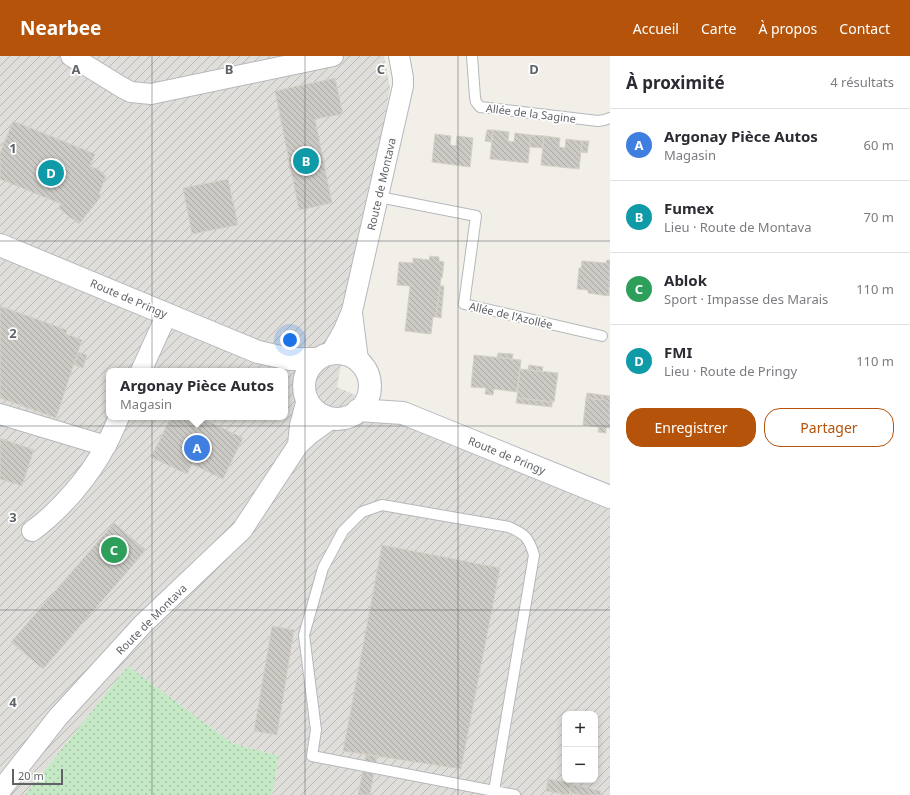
<!DOCTYPE html>
<html lang="fr">
<head>
<meta charset="utf-8">
<style>
  body { margin:0; font-family:"Noto Sans",sans-serif; background:#f7f7f7; color:#2b2b33 }
  .controls { position:absolute; right:12px; bottom:12px; display:grid; overflow:hidden; border-radius:8px; box-shadow:0 2px 6px #0003 }
  .controls button { width:36px; height:36px; display:grid; place-items:center; padding:0; border:0; border-bottom:1px solid #e1e1e2; background:#fff; color:#2b2b33; font:20px sans-serif }
  .scale { position:absolute; left:12px; bottom:10px; width:51px; box-sizing:border-box; padding-left:4px; border:2px solid #5f6368; border-top:0; font-size:11px; line-height:14px; white-space:nowrap; color:#5f6368; -webkit-text-stroke:3px #fff; paint-order:stroke }
  .you { position:absolute; left:290px; top:284px; width:14px; height:14px; margin:-10px; border:3px solid #fff; border-radius:50%; background:#1a73e8; box-shadow:0 0 0 6px #1a73e833 }
  .badge { display:grid; place-items:center; width:26px; height:26px; border-radius:50%; background:#b45309; color:#fff; font-size:13px; font-weight:700 }
  .pin { position:absolute; translate:-50% -50%; border:2px solid #fff; box-shadow:0 1px 4px #0006 }
  .popup { position:absolute; left:106px; top:312px; width:182px; height:52px; box-sizing:border-box; display:grid; place-content:center; border-radius:8px; background:#fff; filter:drop-shadow(0 1px 3px #0005); font-size:13px; white-space:nowrap; color:#7c7c81 }
  .popup b { font-size:15px; color:#2b2b33 }
  .popup::after { content:''; position:absolute; left:50%; top:100%; margin-left:-8px; border:8px solid transparent; border-top-color:#fff }
  .list { margin:0; padding:0; list-style:none }
  h2 { display:flex; justify-content:space-between; align-items:center; height:52px; margin:0; padding:0 16px; font-size:17px }
  h2 small { font-size:13px; font-weight:400; color:#7c7c81 }
  .list li { display:grid; grid-template-columns:26px 1fr auto; gap:12px; align-items:center; box-sizing:border-box; height:72px; padding:0 16px; border-top:1px solid #e1e1e2 }
  .list b { display:block; font-size:15px; white-space:nowrap }
  .list p { margin:0; font-size:13px; white-space:nowrap; color:#7c7c81 }
  .list em { font-size:13px; font-style:normal; color:#7c7c81 }
  .actions { display:flex; gap:8px; padding:12px 16px }
  .actions a { flex:1; padding:9px 0; border:1px solid #b45309; border-radius:16px; text-align:center; font-size:14px; color:#b45309 }
  .actions .main { background:#b45309; color:#fff }
  .map { position:relative; flex:none; width:610px; height:739px; overflow:hidden }
  header { display:flex; align-items:center; gap:24px; box-sizing:border-box; height:56px; padding:0 20px; background:#b45309; color:#fff }
  header strong { font-size:19px }
  nav { display:flex; gap:22px; margin-inline-start:auto; font-size:14px }
  main { display:flex }
  aside { flex:1; background:#fff }
  .map>svg:first-child { display:block }
  .industrial { fill:url(#industrial-furrows); fill-rule:evenodd }
  .grass { fill:url(#grass-dots) }
  .building { fill:url(#building-back-hatch); stroke:#d6d1c6 }
  .lines { fill:none; stroke-linecap:round; stroke-linejoin:round }
  .lane-casing { stroke:#b5b8bc; stroke-width:12 }
  .street-casing { stroke:#b5b8bc; stroke-width:22 }
  .secondary-casing { stroke:#b6babf; stroke-width:24 }
  .lane { stroke:#fff; stroke-width:10 }
  .street { stroke:#fff; stroke-width:20 }
  .secondary { stroke:#fff; stroke-width:22 }
  .grid { fill:none; stroke:#5f6368; stroke-width:1; stroke-opacity:0.55 }
  .labels { text-anchor:middle; dominant-baseline:central; stroke-width:3.5; stroke-linejoin:round; paint-order:stroke }
  .street-label { font-size:11px; fill:#5f6368; stroke:#fff }
  .grid-label { font-size:13px; text-anchor:middle; font-weight:bold; fill:#5f6368; stroke:#fff; stroke-width:3.5; stroke-linejoin:round; paint-order:stroke }
</style>
</head>
<body>
<header>
<strong>Nearbee</strong>
<nav><a>Accueil</a><a>Carte</a><a>À propos</a><a>Contact</a></nav>
</header>
<main>
<div class="map">
<svg width="610" height="739" viewBox="0 0 610 739">
  <defs>
    <pattern id="industrial-furrows" width="10" height="10" patternUnits="userSpaceOnUse"><rect width="10" height="10" fill="#e0deda"/><path d="M-1 1l2-2M0 10L10 0M9 11l2-2" fill="none" stroke="#b9b8b5"/></pattern>
    <pattern id="grass-dots" width="8" height="8" patternUnits="userSpaceOnUse"><rect width="8" height="8" fill="#c5e8c5"/><path d="M2 2h.1M6 6h.1" fill="none" stroke="#a3c0a4" stroke-width="1.8" stroke-linecap="round"/></pattern>
    <pattern id="building-back-hatch" width="6" height="6" patternUnits="userSpaceOnUse"><rect width="6" height="6" fill="#cccac5"/><path d="M-1 5l2 2M0 0l6 6M5-1l2 2" fill="none" stroke="#a9a8a4"/></pattern>
  </defs>
  <rect width="100%" height="100%" fill="#f1efe8"/>
  <path class="industrial" d="M 0,0 L 384,0 L 390,32 L 337,331 L 610,452 L 610,739 L 272,739 L 279,700 L 232,687 L 128,610 L 25,739 L 0,739 ZM 109,315 L 285,315 L 285,361 L 109,361 ZM 565,658 L 595,658 L 595,724 L 565,724 Z"/>
  <path class="grass" d="M 128,610 L 232,687 L 279,700 L 272,739 L 25,739 Z"/>
  <path class="building" d="M 335,22 L 343,58 L 315,63 L 332,147 L 299,154 L 275,35 Z
    M 13,65 L 95,98 L 90,110 L 99,114 L 106,120 L 99,138 L 102,139 L 79,168 L 58,152 L 61,148 L 0,123 L 0,97 Z
    M 487,74 L 493,74 L 491,86 L 485,85 Z
    M 493,74 L 509,76 L 508,85 L 514,86 L 515,77 L 531,79 L 528,107 L 490,103 Z
    M 435,78 L 451,80 L 450,89 L 456,90 L 457,80 L 473,82 L 470,111 L 432,106 Z
    M 531,79 L 544,80 L 543,92 L 530,91 Z
    M 544,80 L 560,82 L 559,91 L 565,92 L 566,83 L 582,85 L 579,113 L 541,109 Z
    M 582,85 L 589,85 L 587,97 L 581,96 Z
    M 228,123 L 238,169 L 192,178 L 183,132 Z
    M 430,200 L 439,201 L 439,205 L 444,206 L 442,222 L 441,222 L 436,261 L 433,261 L 431,278 L 405,275 L 410,230 L 397,229 L 399,206 L 413,207 L 413,202 L 429,204 Z
    M 607,204 L 610,204 L 609,240 L 588,237 L 588,234 L 577,233 L 579,212 L 581,212 L 582,205 L 606,207 Z
    M 440,230 L 444,230 L 441,262 L 436,261 Z
    M 0,250 L 67,274 L 66,278 L 82,284 L 56,362 L 0,342 Z
    M 78,296 L 87,299 L 83,312 L 74,309 Z
    M 498,297 L 513,298 L 512,303 L 497,301 Z
    M 474,299 L 521,304 L 517,336 L 494,333 L 493,339 L 485,338 L 486,332 L 471,331 Z
    M 529,309 L 543,311 L 542,316 L 528,314 Z
    M 520,313 L 558,317 L 554,346 L 517,342 Z
    M 587,337 L 602,339 L 602,344 L 586,342 Z
    M 602,339 L 610,340 L 610,372 L 606,372 L 606,377 L 598,376 L 599,371 L 583,369 L 586,342 L 602,344 Z
    M 517,342 L 552,346 L 552,351 L 516,347 Z
    M 171,361 L 199,361 L 243,382 L 223,423 L 192,408 L 187,418 L 151,401 Z
    M 0,382 L 34,394 L 22,430 L 0,423 Z
    M 114,467 L 146,494 L 43,613 L 11,586 Z
    M 382,489 L 500,512 L 461,713 L 343,695 Z
    M 272,570 L 294,574 L 277,679 L 254,675 Z
    M 366,698 L 377,700 L 370,739 L 358,739 Z
    M 548,723 L 572,727 L 569,739 L 546,735 Z
    M 571,729 L 601,735 L 600,739 L 581,739 L 570,737 Z"/>
  <g class="lines">
    <g class="lane-casing">
      <path id="lane" d="M 472,0 L 475,41 L 476,46 L 480,51 L 598,65 L 604,64 L 610,62
        M 379,141 L 476,160 L 464,248 L 602,280
        M 494,735 L 534,499 C 529,482 525,478 509,471 L 382,449 L 362,456 L 343,475 L 323,512 L 304,579 L 316,674 L 312,700 L 494,735 L 515,739"/>
    </g>
    <g class="street-casing">
      <path id="street" d="M 71,0 L 123,32 L 131,36 L 151,38 L 333,0
        M 352,257 L 358,304
        M 331,297 L 344,274 L 352,255 L 403,30 L 403,22 L 399,0
        M 141,315 L 167,258
        M 0,358 L 106,390
        M 298,389 L 300,369 L 307,343
        M 32,475 C 60,455 90,420 106,389 C 111,380 115,370 119,361
        M 0,735 L 58,661 L 143,568 L 242,474 L 298,389 L 311,377 L 332,362"/>
    </g>
    <g class="secondary-casing">
      <path id="secondary" d="M 0,189 L 258,296 L 290,303 L 317,303
        M304 330a33 33 0 1 1 66 0a33 33 0 1 1-66 0Z
        M 358,354 L 403,357 L 610,441"/>
    </g>
    <use href="#lane" class="lane"/>
    <use href="#street" class="street"/>
    <use href="#secondary" class="secondary"/>
  </g>
  <path class="grid" d="M 152,0 L 152,739M 305,0 L 305,739M 458,0 L 458,739M 0,185 L 610,185M 0,370 L 610,370M 0,554 L 610,554"/>
  <g class="labels">
    <g class="street-label">
      <text transform="translate(531 57) rotate(7)">Allée de la Sagine</text>
      <text transform="translate(381 128) rotate(-77)">Route de Montava</text>
      <text transform="translate(129 242) rotate(23)">Route de Pringy</text>
      <text transform="translate(511 259) rotate(13)">Allée de l'Azollée</text>
      <text transform="translate(507 399) rotate(22)">Route de Pringy</text>
      <text transform="translate(151 563) rotate(-45)">Route de Montava</text>
    </g>
  </g>
  <g class="grid-label">
    <text x="76" y="18">A</text>
    <text x="229" y="18">B</text>
    <text x="381" y="18">C</text>
    <text x="534" y="18">D</text>
    <text x="13" y="97">1</text>
    <text x="13" y="282">2</text>
    <text x="13" y="466">3</text>
    <text x="13" y="651">4</text>
  </g>
</svg>
<div class="controls">
<button>+</button>
<button>−</button>
</div>
<div class="scale">20 m</div>
<div class="you"></div>
<div class="pin badge" style="left:197px;top:392px;background:#3f7fe0">A</div>
<div class="popup"><b>Argonay Pièce Autos</b>Magasin</div>
<div class="pin badge" style="left:306px;top:105px;background:#0f9aa8">B</div>
<div class="pin badge" style="left:114px;top:494px;background:#2e9e5b">C</div>
<div class="pin badge" style="left:51px;top:117px;background:#0f9aa8">D</div>
</div>
<aside>
<h2>À proximité<small>4 résultats</small></h2>
<ul class="list">
<li><span class="badge" style="background:#3f7fe0">A</span><div><b>Argonay Pièce Autos</b><p>Magasin</p></div><em>60 m</em></li>
<li><span class="badge" style="background:#0f9aa8">B</span><div><b>Fumex</b><p>Lieu · Route de Montava</p></div><em>70 m</em></li>
<li><span class="badge" style="background:#2e9e5b">C</span><div><b>Ablok</b><p>Sport · Impasse des Marais</p></div><em>110 m</em></li>
<li><span class="badge" style="background:#0f9aa8">D</span><div><b>FMI</b><p>Lieu · Route de Pringy</p></div><em>110 m</em></li>
</ul>
<div class="actions"><a class="main">Enregistrer</a><a>Partager</a></div>
</aside>
</main>
</body>
</html>
